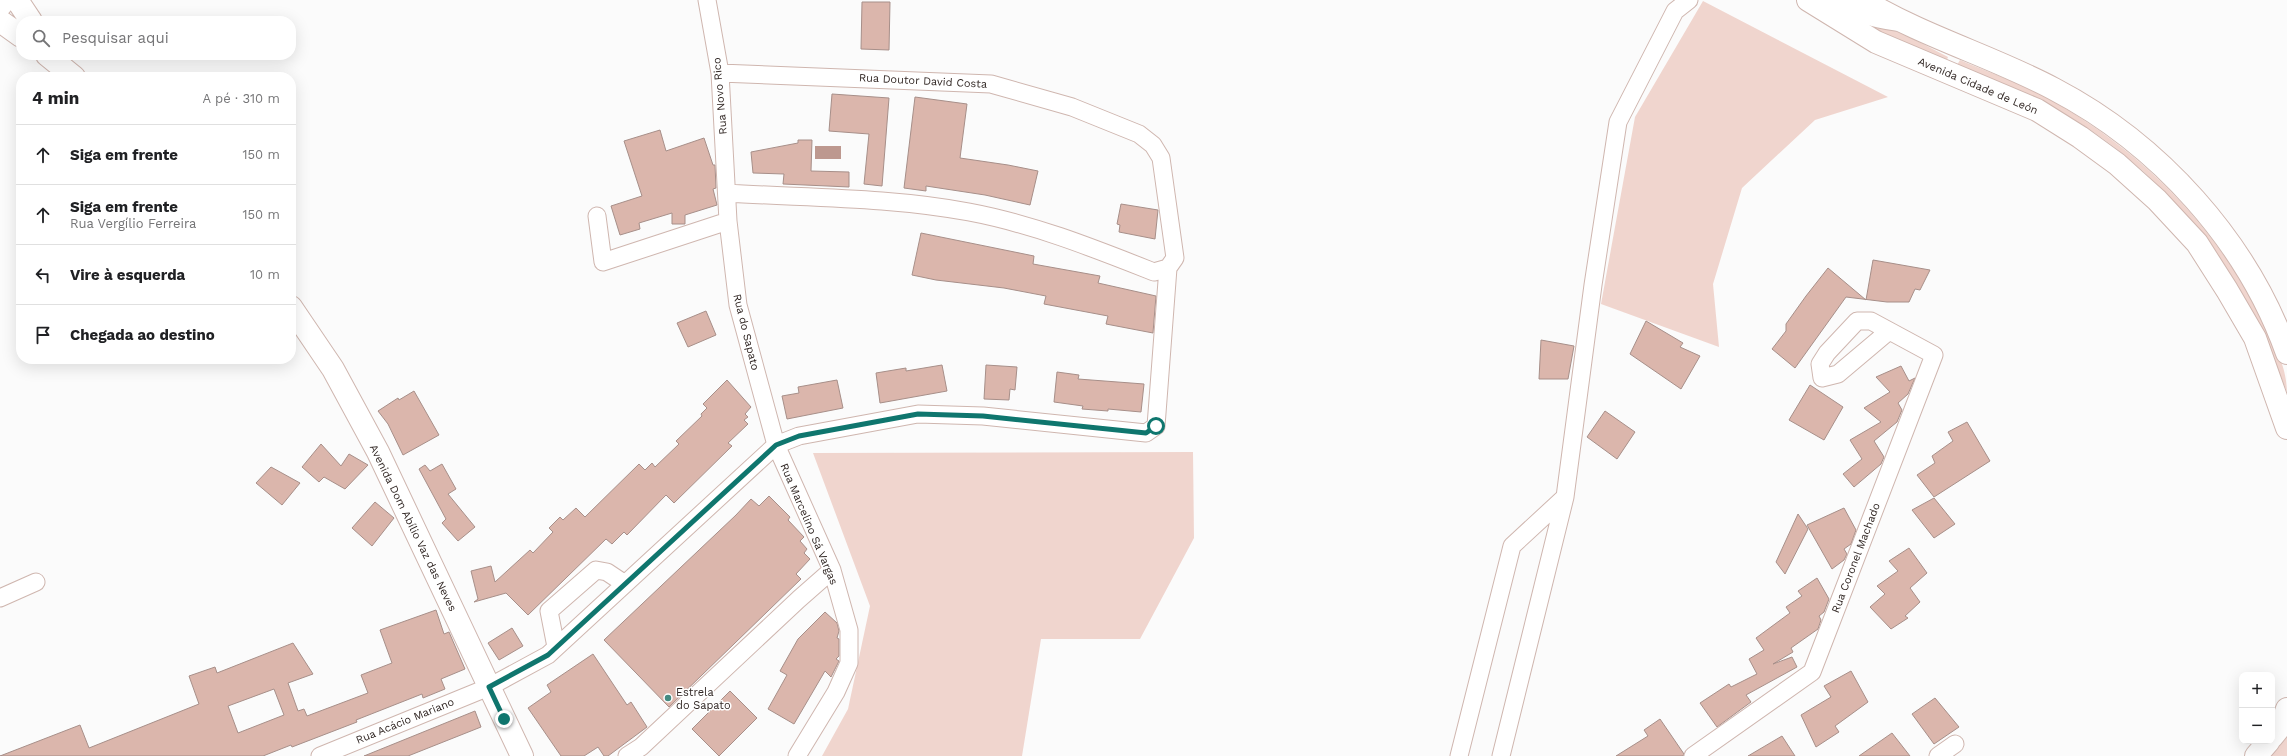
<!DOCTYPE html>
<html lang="pt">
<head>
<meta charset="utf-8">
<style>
  body { margin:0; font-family:"Work Sans",sans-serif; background:#f6f6f6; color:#202124 }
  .controls { position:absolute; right:12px; bottom:12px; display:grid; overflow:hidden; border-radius:8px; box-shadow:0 4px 16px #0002 }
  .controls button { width:36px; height:36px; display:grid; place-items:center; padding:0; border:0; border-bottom:1px solid #e0e0e0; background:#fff; color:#202124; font:20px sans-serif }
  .stop { position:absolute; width:12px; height:12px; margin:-9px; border:3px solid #0f766e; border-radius:50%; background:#fff }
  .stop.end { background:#0f766e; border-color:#fff; box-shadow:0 1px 4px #0008 }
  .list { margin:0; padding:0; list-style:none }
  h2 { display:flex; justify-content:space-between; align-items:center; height:52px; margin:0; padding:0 16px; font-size:17px }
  h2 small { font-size:13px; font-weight:400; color:#757577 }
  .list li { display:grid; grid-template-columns:26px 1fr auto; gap:12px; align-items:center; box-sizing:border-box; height:60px; padding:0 16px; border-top:1px solid #e0e0e0 }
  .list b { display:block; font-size:15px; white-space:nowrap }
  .list p { margin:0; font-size:13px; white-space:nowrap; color:#757577 }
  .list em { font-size:13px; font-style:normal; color:#757577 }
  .icon { flex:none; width:22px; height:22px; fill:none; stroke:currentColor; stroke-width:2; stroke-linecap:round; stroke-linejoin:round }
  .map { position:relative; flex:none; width:2287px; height:756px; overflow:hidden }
  .search { position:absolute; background:#fff; box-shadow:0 4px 16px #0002; left:16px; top:16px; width:280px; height:44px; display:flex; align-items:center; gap:10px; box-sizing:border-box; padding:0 14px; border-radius:16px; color:#757577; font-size:15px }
  .panel { position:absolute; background:#fff; box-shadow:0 4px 16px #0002; left:16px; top:72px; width:280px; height:292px; border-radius:16px }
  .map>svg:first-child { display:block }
  .green { fill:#f0d5ce }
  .water { fill:#bd988f }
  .building { fill:#dbb6ac; stroke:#a78f89; fill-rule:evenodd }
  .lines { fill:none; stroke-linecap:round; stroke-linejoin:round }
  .street-casing { stroke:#cfb6af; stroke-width:19 }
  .secondary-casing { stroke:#cfb6af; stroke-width:24 }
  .primary-casing { stroke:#cfb6af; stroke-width:24 }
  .street { stroke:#fff; stroke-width:17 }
  .secondary { stroke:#fff; stroke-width:22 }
  .primary { stroke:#fff; stroke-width:22 }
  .route { stroke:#0f766e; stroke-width:5 }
  .poi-dot { fill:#458a81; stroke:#fff; stroke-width:1.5 }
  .labels { text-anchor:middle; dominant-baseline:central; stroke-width:3; stroke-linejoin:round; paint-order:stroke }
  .street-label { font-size:11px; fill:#312724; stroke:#fff }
  .poi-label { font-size:11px; fill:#312724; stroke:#fff; text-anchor:start }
</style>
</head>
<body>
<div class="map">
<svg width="2287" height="756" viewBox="0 0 2287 756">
  <rect width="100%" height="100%" fill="#fbfbfb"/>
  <path class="green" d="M 1703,1 L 1888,97 L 1815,120 L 1742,188 L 1713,284 L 1719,347 L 1601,304 L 1635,117 Z
    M 1868,23 L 1902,33 L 1948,57 L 1946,62 L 1867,26 Z
    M 1960,60 C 1990,73 2021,83 2049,99 C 2137,148 2209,219 2256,308 C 2269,334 2287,363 2287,392 C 2240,271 2171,172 2054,108 C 2023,91 1990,78 1957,65 Z
    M 1193,452 L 1194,538 L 1140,639 L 1041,639 L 1022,756 L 822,756 L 848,709 L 870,606 L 813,453 Z
    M 2287,731 L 2287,756 L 2270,756 Z"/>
  <path class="water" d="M 815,146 L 841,146 L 841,159 L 815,159 Z"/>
  <path class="building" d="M 862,2 L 890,2 L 889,50 L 861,49 Z
    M 832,94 L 889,98 L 882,186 L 864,184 L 869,134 L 829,131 Z
    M 915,97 L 967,104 L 960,158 L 1008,165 L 1038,171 L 1030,205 L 985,195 L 926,186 L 926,191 L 904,188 Z
    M 660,130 L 666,151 L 704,138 L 713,165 L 715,165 L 716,188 L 713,189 L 717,205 L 685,215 L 685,224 L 672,224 L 672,213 L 639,223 L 640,229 L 620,235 L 611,206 L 642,196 L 624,141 Z
    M 798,140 L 812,140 L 811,171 L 849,172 L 849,187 L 783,184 L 784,174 L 753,173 L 751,152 L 798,143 Z
    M 1121,204 L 1158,210 L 1155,239 L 1119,232 L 1120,225 L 1117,224 Z
    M 921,233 L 1034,256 L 1033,264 L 1100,276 L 1098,283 L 1156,296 L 1153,333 L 1106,324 L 1108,316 L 1044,304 L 1046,296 L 1004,288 L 936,280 L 912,275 Z
    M 1873,260 L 1930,270 L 1920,290 L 1915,289 L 1909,302 L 1887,302 L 1846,297 L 1795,368 L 1772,349 L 1786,331 L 1786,324 L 1806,296 L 1828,268 L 1866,300 Z
    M 706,311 L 716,335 L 688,347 L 677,323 Z
    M 1646,321 L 1683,343 L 1680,347 L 1700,356 L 1681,389 L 1630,354 Z
    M 1541,340 L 1574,346 L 1568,379 L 1539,379 Z
    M 942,365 L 947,391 L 880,403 L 876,373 L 906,368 L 906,371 Z
    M 986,365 L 1017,367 L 1015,390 L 1010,389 L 1009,400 L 984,399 Z
    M 1901,366 L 1909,381 L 1915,378 L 1908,394 L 1898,403 L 1902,410 L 1897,422 L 1874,441 L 1884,457 L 1881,464 L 1854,487 L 1843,474 L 1862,459 L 1850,440 L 1881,422 L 1864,408 L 1890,392 L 1876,377 Z
    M 1057,372 L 1079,375 L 1078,379 L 1144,384 L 1141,412 L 1108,409 L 1108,411 L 1082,409 L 1083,406 L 1054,402 Z
    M 727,380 L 751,407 L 745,414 L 748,417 L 744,420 L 748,424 L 728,443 L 732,446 L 674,503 L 666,495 L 627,535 L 624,532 L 612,544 L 606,539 L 528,615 L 506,593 L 474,602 L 478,599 L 471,571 L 491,566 L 495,582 L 530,550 L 533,553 L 553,532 L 549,528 L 560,517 L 563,520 L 576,508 L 585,517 L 639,464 L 645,470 L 652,463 L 655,467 L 679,444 L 676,441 L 702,416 L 701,414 L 707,408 L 703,404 Z
    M 837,380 L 843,408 L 787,419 L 782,396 L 799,393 L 798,387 Z
    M 1810,385 L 1843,407 L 1824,440 L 1789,420 Z
    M 414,391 L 439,435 L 403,455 L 388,424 L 378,411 L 398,398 L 399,400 Z
    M 1605,411 L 1635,432 L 1617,459 L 1587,437 Z
    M 1967,422 L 1990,461 L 1934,497 L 1917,475 L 1935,463 L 1932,456 L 1953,441 L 1948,432 Z
    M 321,444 L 341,466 L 349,454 L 368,465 L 345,489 L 324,477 L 319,482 L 302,467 Z
    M 442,464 L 456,489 L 448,494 L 475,527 L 458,541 L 442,523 L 446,519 L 419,469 L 425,465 L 430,471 Z
    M 271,467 L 300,483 L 282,505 L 256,483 Z
    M 769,496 L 790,517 L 788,520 L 804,537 L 800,541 L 807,549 L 804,553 L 810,559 L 796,574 L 801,579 L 669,707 L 604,640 L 736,515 L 751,499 L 759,506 Z
    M 1934,498 L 1955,524 L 1934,538 L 1912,510 Z
    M 375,502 L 394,518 L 372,546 L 352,528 Z
    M 1844,508 L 1856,530 L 1851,544 L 1844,549 L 1847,554 L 1844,560 L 1832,569 L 1807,525 Z
    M 1798,514 L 1808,529 L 1785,574 L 1776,562 Z
    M 1909,548 L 1927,573 L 1910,588 L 1920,602 L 1905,616 L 1908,618 L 1891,629 L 1870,607 L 1885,594 L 1877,586 L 1898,571 L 1889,561 Z
    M 1817,578 L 1829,599 L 1824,612 L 1819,616 L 1821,620 L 1818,629 L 1791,648 L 1793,652 L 1773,664 L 1792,657 L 1797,667 L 1746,695 L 1751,702 L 1717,727 L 1700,703 L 1729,684 L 1731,687 L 1757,674 L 1749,659 L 1764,650 L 1756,638 L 1790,613 L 1786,607 L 1802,596 L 1798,591 Z
    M 436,610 L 444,634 L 449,632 L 465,669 L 441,679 L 445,689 L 423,698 L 422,694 L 356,720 L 357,722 L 292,747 L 291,745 L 263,756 L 0,756 L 80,725 L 89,748 L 199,704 L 189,676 L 215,667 L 217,673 L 293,643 L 313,674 L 288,683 L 298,711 L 304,709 L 307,716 L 368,693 L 361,675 L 392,663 L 380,630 ZM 274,689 L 284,715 L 238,733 L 228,706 Z
    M 825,612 L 837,623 L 839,631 L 837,638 L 839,639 L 839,656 L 836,659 L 839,661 L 831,677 L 825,671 L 794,724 L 768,709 L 787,675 L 780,671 L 798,639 Z
    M 512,628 L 523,646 L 499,660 L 488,643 Z
    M 593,654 L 627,705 L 631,702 L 647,727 L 608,756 L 604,756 L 598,747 L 584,756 L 561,756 L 528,708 L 551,692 L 547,685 Z
    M 1851,671 L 1868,702 L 1835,726 L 1839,732 L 1816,747 L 1801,715 L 1831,697 L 1824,686 Z
    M 730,691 L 757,718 L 719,756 L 692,729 Z
    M 1935,698 L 1959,727 L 1934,744 L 1912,714 Z
    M 475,711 L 481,727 L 408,756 L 364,756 Z
    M 1660,719 L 1684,754 L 1683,756 L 1616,756 L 1648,736 L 1644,730 Z
    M 1892,733 L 1910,756 L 1859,756 Z
    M 1782,736 L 1795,756 L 1748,756 Z"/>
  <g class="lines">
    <g class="street-casing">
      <path id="street" d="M 707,0 L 720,73 L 728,221 L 738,305 L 776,445 L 832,570 L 849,630 L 849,663 L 836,692 L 797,756
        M 1837,0 C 1857,14 1871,19 1896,22
        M 720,73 L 991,84 L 1072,107 L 1139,134 L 1153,145 L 1161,158 L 1175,258 L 1168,268
        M 727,193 C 807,198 890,197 969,212 C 1033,224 1093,248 1154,272 L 1168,268
        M 597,216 L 603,262 L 728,221
        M 0,598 L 36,582
        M 556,647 L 549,611 L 596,570 L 607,572 L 625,584
        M 320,756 L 489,687 L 548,655 L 776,445 L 799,436 L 918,414 L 983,416 L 1146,433 L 1156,426 L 1168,268
        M 627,756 L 641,747 L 799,599 L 832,570
        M 1459,756 L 1512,546 L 1565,497
        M 1501,756 L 1565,497 L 1593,285 L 1618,122 L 1675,11 L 1689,0
        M 1693,756 L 1812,672 L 1934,355 L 1871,321 L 1857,321 L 1827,353 L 1820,364 L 1822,378 L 1838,374 L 1889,331
        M 1938,756 L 1955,744"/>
    </g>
    <g class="secondary-casing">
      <path id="secondary" d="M 17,0 L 31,21
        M 0,21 L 21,36
        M 47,55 L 74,77
        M 291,307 L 333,369 L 378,452 L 522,756
        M 2272,737 L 2281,726 L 2287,709
        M 2256,756 L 2269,741"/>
    </g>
    <g class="primary-casing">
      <path id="primary" d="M 1808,0 L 1876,42 L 2037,110 L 2080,137 L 2117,164 L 2157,200 L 2197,243 L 2227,290 L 2255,338 L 2287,428
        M 1863,0 C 1924,37 1992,56 2054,89 C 2159,144 2247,241 2287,353
        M 0,6 L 5,0"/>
    </g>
    <use href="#street" class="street"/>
    <use href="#secondary" class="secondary"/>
    <use href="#primary" class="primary"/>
  </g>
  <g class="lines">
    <path class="route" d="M 504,719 L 489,687 L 548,655 L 776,445 L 799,436 L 918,414 L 983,416 L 1146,433 L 1156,426"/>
  </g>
  <circle class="poi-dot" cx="668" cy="698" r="4"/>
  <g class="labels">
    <g class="street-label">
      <text transform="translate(923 81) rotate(3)">Rua Doutor David Costa</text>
      <text transform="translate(1978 86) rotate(23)">Avenida Cidade de León</text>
      <text transform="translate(720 96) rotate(-95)">Rua Novo Rico</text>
      <text transform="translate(746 332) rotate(76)">Rua do Sapato</text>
      <text transform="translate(809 524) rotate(67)">Rua Marcelino Sá Vargas</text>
      <text transform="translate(413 528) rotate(64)">Avenida Dom Abílio Vaz das Neves</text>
      <text transform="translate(1856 558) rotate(-69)">Rua Coronel Machado</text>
      <text transform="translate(405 721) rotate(-22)">Rua Acácio Mariano</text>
    </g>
    <g class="poi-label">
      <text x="676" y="692">Estrela<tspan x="676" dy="13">do Sapato</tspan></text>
    </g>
  </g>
</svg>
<div class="controls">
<button>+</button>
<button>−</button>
</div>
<div class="stop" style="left:1156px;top:426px"></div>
<div class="stop end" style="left:504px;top:719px"></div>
<div class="search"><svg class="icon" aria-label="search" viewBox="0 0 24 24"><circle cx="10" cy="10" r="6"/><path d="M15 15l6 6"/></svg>Pesquisar aqui</div>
<section class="panel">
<h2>4 min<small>A pé · 310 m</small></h2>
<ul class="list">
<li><svg class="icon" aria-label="ahead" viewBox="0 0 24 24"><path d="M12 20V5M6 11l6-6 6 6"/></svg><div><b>Siga em frente</b></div><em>150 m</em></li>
<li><svg class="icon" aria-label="ahead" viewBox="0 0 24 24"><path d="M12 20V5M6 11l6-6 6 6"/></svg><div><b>Siga em frente</b><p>Rua Vergílio Ferreira</p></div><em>150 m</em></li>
<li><svg class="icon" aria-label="left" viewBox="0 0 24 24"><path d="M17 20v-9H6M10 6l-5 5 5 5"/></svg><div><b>Vire à esquerda</b></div><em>10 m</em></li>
<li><svg class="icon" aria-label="arrive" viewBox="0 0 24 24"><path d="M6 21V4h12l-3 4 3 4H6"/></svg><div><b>Chegada ao destino</b></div></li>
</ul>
</section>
</div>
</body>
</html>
